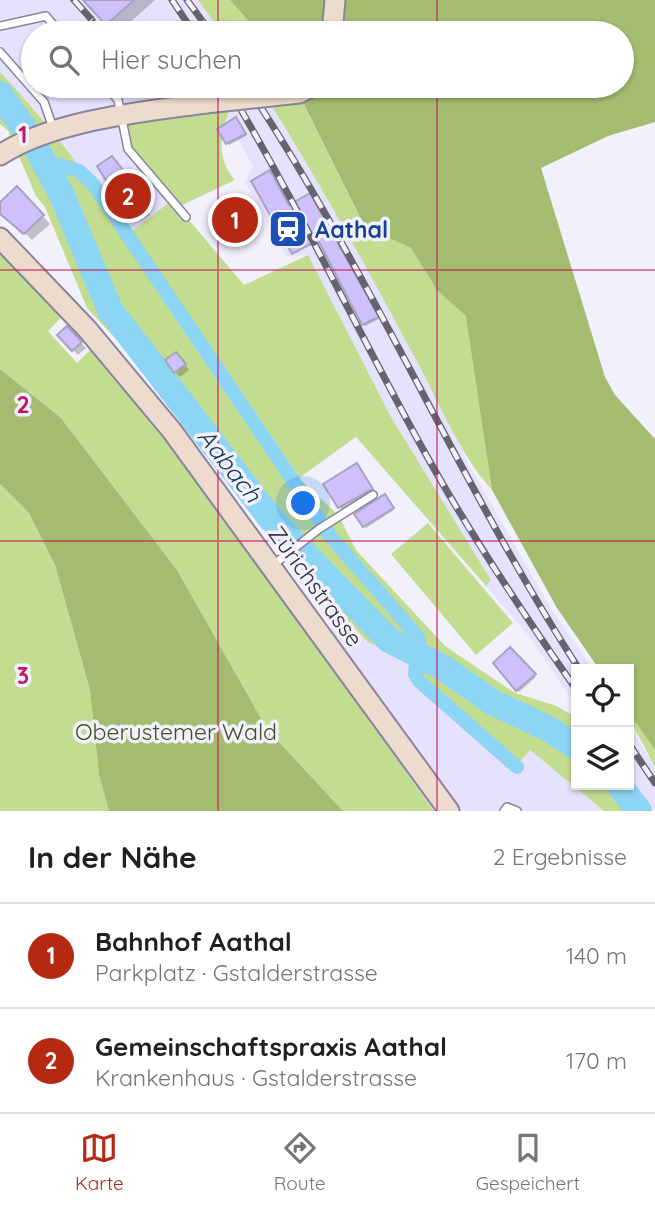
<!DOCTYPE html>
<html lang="de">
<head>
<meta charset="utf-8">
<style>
  body { margin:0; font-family:Quicksand,sans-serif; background:#f2f2f2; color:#202124 }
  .controls { position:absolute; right:21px; bottom:21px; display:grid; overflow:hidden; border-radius:0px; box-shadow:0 2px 5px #0004 }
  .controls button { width:63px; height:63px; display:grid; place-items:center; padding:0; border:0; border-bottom:2px solid #e0e0e0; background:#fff; color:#202124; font:35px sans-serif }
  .you { position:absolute; left:304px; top:504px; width:24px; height:24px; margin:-18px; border:5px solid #fff; border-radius:50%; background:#1a73e8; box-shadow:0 0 0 10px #1a73e833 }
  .badge { display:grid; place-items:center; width:46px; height:46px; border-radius:50%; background:#b52912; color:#fff; font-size:23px; font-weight:700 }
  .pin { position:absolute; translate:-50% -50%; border:4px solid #fff; box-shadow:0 2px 7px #0006 }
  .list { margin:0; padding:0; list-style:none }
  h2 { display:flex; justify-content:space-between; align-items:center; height:91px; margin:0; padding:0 28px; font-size:30px }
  h2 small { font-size:23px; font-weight:400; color:#757577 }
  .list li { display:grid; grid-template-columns:46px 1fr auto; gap:21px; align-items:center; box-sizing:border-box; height:105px; padding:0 28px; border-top:2px solid #e0e0e0 }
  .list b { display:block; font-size:26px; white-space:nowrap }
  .list p { margin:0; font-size:23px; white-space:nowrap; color:#757577 }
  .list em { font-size:23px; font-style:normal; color:#757577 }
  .icon { flex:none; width:38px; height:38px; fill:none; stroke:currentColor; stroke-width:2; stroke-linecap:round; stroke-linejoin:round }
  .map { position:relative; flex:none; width:655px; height:811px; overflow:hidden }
  .search { position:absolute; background:#fff; box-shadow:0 2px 5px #0004; left:21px; right:21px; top:21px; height:77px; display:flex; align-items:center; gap:18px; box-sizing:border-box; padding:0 24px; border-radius:38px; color:#757577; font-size:26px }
  .sheet { height:301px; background:#fff }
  nav { display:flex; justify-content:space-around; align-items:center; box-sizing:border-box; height:98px; border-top:2px solid #e0e0e0; background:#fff; font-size:19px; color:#757577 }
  nav a { display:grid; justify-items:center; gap:4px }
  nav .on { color:#b52912 }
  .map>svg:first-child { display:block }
  .built { fill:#e6e1fd }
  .green { fill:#c3dd90 }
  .forest { fill:#a3bc70 }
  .shadow { fill:#0003 }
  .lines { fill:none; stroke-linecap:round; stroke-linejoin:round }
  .canal { stroke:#8dd5f5; stroke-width:14 }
  .river { stroke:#8dd5f5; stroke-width:26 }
  .building { fill:#cdc0fd; stroke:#a8a3bd; stroke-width:2 }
  .lane-casing { stroke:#88849d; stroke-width:10 }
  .secondary-casing { stroke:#88849d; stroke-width:23 }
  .lane { stroke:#fff; stroke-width:7 }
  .secondary { stroke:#eddbcd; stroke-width:19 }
  .rail-casing { stroke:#65636e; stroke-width:7 }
  .rail { stroke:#f2f0fc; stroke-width:4.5; stroke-dasharray:13; stroke-linecap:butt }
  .secondary-bridge-casing { stroke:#88849d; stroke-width:23; stroke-linecap:butt }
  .secondary-bridge { stroke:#eddbcd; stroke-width:19 }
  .grid { fill:none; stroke:#c2185b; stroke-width:2; stroke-opacity:0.55 }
  .labels { text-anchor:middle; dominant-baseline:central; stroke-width:7; stroke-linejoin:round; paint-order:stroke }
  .transit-label { font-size:23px; font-weight:bold; fill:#164399; stroke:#f2f0fc; text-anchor:start }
  .street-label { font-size:23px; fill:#2f2d37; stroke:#f2f0fc }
  .park-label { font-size:23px; fill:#43531c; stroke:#f2f0fc }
  .water-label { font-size:24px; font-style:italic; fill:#0f3a4a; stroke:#f2f0fc }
  .grid-label { font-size:23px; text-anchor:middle; font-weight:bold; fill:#c2185b; stroke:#f2f0fc; stroke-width:7; stroke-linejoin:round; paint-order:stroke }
</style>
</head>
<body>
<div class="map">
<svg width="655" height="811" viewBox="0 0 655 811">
  <rect width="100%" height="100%" fill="#f2f0fc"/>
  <path class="built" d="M 0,0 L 198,0 L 222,33 L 33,33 L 33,86 L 192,86 L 151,111 L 171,201 L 127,235 L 93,184 L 34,108 L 0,72 Z
    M 217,86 L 259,86 L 336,212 L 424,373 L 469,465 L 551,609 L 593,669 L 576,669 L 576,705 L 528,635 L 486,586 L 491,580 L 391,417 L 308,255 L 287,257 L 245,182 L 253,166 L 223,113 L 230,109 Z
    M 346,619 L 368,642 L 413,663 L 515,768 L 530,750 L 604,811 L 459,811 L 328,630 Z
    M 629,725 L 655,767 L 655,811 L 629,778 Z"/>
  <path class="green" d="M 198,0 L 230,0 L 259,33 L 222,33 Z
    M 0,72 C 48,122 89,177 127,235 L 171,201 L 134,157 L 120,118 L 151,111 L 192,86 L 217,86 L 230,109 C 220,133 216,159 235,180 L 178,207 L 244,285 L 308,255 L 391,417 L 491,580 L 486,586 L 356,437 L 299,478 L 339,516 L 356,550 L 445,646 L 515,693 L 554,705 L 576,717 L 576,785 L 629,785 L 629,778 L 652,811 L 604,811 L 530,750 L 515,768 L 419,685 L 413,675 L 413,663 L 368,642 L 346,619 L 265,528 L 129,353 L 87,308 L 45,207 L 36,196 L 8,131 L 0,124 Z
    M 259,86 L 295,86 L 365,227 L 411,248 L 437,290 L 467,316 L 492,490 C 457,451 439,401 414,356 C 365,264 315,174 259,86 Z
    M 0,238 L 69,310 L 48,331 L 77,363 L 92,348 L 214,503 L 434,811 L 343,811 L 267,729 L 177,570 L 61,418 L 0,369 Z
    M 0,484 L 29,513 L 55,565 L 90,690 L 99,775 L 109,811 L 0,811 Z
    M 428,523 L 513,623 L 476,655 L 391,554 Z
    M 629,713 L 655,750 L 655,767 L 629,718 Z"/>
  <path class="forest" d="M 230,0 L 655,0 L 655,122 L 608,136 L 541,168 L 605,377 L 615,395 L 655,439 L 655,750 L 629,713 L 629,669 L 599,669 L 557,608 L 492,490 L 466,316 L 437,290 L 411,248 L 365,227 L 295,86 L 622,86 L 622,33 L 259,33 Z
    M 0,369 L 61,418 L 177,570 L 267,729 L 343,811 L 109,811 L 99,775 L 90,690 L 55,565 L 29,513 L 0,484 Z"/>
  <path class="shadow" d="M 86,0 L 155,0 L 118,33 Z
    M 237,121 L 246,136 L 229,145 L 227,143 Z
    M 116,163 L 147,201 L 143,204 L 150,215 L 140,221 L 125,209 Z
    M 24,195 L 50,224 L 32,240 L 24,232 L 22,235 L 0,212 L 0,204 Z
    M 312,197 L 379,319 L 365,326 L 320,241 L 293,253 L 290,207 Z
    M 67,328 L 86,348 L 78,355 L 59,335 Z
    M 181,358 L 189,370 L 180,377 L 175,372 Z
    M 357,465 L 377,494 L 344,511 L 339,507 Z
    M 387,498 L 394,510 L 366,528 L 364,526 Z
    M 510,650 L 536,677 L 519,692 L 495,663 Z"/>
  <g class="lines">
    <path class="canal" d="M 0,111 L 18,120
      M 45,161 L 79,171 L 93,184 L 331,537 L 419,638 L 415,674 L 419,681 L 517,767"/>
    <path class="river" d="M 0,94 L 24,128
      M 39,153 L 61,193 L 110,310 L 271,519 L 389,640 L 442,667 L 492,702 L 549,729 L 576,747
      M 619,785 L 639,811"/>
  </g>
  <path class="building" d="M 83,0 L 134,0 L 106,25 Z
    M 236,117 L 246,134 L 226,144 L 217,129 Z
    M 112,156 L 144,196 L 140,199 L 147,209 L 134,218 L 127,207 L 124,210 L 97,166 Z
    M 270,170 L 289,205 L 310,193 L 379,317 L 362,325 L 318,240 L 292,254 L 251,181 Z
    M 17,186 L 44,215 L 24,234 L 0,214 L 0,202 Z
    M 67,326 L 82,342 L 72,351 L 57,335 Z
    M 176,352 L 186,364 L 174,373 L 165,360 Z
    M 357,463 L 373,489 L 338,508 L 323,484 Z
    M 385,494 L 394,508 L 363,527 L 354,514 Z
    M 510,647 L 536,674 L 516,691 L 493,663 Z"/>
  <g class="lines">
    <g class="lane-casing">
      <path id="lane" d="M 0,26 L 46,16 L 60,33
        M 0,52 L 44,102 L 54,131
        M 106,86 L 118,100 L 128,149 L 186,217
        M 273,565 L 319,529 L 373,495
        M 504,811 L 507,807 L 517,811"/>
    </g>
    <g class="secondary-casing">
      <path id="secondary" d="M 332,33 L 335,0
        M 299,93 L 313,86
        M 0,155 C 54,120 142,112 206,103
        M 0,238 L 87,329 L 172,431 L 449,811"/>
    </g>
    <use href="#lane" class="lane"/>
    <use href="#secondary" class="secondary"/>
    <g class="rail-casing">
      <path id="rail" d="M 74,0 L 92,20
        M 172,0 L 194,33
        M 187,0 L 211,33
        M 227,86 C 298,205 357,330 424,451 C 470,534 522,612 576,689
        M 247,86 C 371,273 458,481 579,669
        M 629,744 L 655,783"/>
    </g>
    <use href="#rail" class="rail"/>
    <g class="secondary-bridge-casing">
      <path id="secondary-bridge" d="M 206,103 L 299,93"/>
    </g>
    <use href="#secondary-bridge" class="secondary-bridge"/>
  </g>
  <path class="grid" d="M 218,0 L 218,33M 437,0 L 437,33M 218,86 L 218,811M 437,86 L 437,811M 0,270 L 655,270M 0,541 L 655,541"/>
  <defs>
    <g id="station-square" transform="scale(2.0125)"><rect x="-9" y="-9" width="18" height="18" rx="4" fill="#1a4fb4" stroke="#f2f0fc"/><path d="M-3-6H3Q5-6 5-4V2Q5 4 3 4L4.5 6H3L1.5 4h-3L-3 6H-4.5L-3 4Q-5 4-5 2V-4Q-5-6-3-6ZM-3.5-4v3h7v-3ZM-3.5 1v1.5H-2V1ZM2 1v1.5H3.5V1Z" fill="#fff"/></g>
  </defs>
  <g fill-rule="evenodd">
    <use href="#station-square" x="288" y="229"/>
  </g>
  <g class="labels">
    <g class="transit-label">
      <text x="315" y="229">Aathal</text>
    </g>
    <g class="street-label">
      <text transform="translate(316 586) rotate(54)">Zürichstrasse</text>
    </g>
    <g class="park-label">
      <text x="176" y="731">Oberustemer Wald</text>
    </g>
    <g class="water-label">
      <text transform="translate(230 465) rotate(52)">Aabach</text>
    </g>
  </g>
  <g class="grid-label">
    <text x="23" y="143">1</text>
    <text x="23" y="413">2</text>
    <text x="23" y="684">3</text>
  </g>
</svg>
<div class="controls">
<button><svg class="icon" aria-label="locate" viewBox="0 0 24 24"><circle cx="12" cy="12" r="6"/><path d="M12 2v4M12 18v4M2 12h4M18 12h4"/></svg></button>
<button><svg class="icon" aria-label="layers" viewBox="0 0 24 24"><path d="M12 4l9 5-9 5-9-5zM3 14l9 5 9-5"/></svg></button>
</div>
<div class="you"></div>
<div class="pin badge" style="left:235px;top:220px">1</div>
<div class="pin badge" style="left:128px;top:196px">2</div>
<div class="search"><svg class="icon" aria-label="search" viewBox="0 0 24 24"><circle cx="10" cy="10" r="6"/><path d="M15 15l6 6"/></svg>Hier suchen</div>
</div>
<section class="sheet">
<h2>In der Nähe<small>2 Ergebnisse</small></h2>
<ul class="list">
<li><span class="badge">1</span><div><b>Bahnhof Aathal</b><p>Parkplatz · Gstalderstrasse</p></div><em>140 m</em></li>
<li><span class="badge">2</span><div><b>Gemeinschaftspraxis Aathal</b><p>Krankenhaus · Gstalderstrasse</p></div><em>170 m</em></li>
</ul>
</section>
<nav>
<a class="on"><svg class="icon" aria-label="map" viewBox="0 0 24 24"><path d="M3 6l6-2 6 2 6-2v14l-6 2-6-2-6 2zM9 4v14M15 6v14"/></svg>Karte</a>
<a><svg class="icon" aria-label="directions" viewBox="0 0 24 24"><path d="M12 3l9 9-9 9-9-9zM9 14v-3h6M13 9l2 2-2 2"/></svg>Route</a>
<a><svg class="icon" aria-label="saved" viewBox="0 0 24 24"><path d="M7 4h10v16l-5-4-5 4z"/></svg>Gespeichert</a>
</nav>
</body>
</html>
